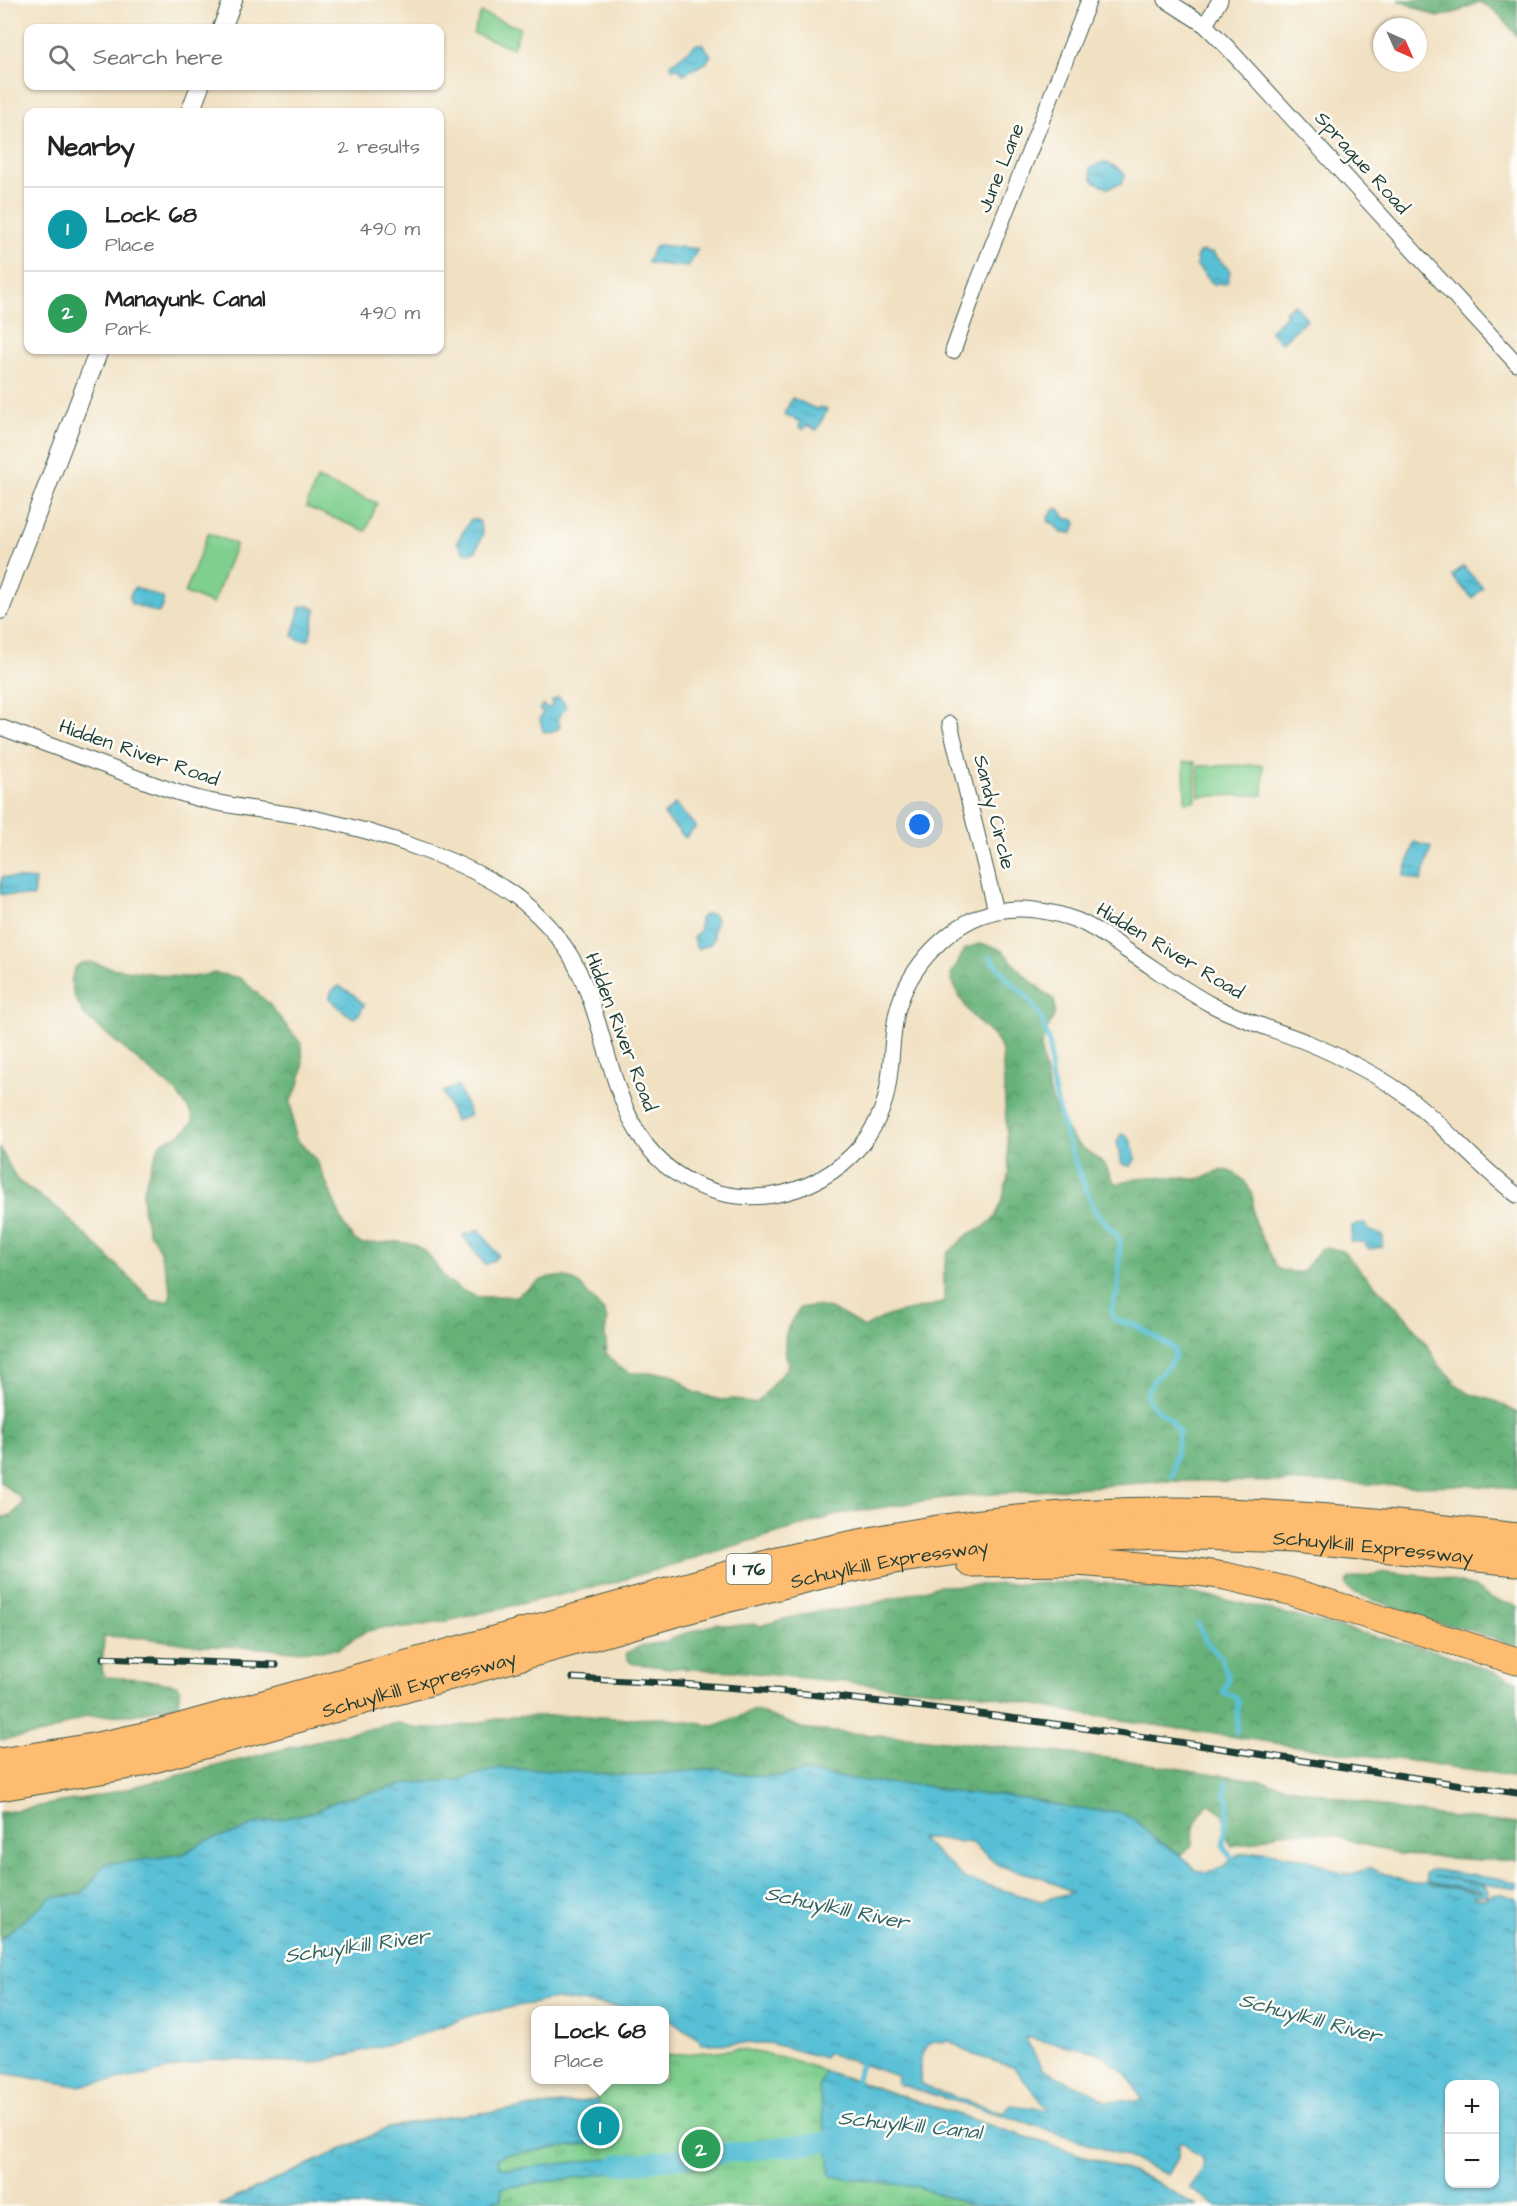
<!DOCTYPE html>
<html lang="en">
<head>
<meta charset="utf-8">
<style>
  body { margin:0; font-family:"Architects Daughter",sans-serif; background:#f6f6f6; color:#222 }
  .controls { position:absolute; right:18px; bottom:18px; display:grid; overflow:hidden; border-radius:12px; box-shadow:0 2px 4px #0004 }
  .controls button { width:54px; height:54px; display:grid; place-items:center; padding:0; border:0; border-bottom:2px solid #e0e0e0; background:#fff; color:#222; font:30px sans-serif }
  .compass { position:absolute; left:1373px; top:18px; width:54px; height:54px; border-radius:50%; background:#fff; box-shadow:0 2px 4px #0004; rotate:135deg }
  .you { position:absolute; left:920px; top:825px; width:21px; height:21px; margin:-15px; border:4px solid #fff; border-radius:50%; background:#1a73e8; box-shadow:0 0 0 9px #1a73e833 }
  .badge { display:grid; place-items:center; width:39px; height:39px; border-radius:50%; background:#0f766e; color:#fff; font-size:20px; font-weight:700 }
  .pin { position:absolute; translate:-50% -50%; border:3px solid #fff; box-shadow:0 2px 6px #0006 }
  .popup { position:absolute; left:531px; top:2006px; width:138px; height:78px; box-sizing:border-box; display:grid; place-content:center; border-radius:12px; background:#fff; filter:drop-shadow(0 2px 4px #0005); font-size:20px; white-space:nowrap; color:#767676 }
  .popup b { font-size:22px; color:#222 }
  .popup::after { content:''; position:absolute; left:50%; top:100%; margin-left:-12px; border:12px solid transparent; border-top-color:#fff }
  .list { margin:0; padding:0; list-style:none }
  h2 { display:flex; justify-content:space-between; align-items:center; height:78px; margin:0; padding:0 24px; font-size:26px }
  h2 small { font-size:20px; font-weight:400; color:#767676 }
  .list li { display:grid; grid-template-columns:39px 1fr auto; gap:18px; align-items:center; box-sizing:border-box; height:84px; padding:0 24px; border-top:2px solid #e0e0e0 }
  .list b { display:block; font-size:22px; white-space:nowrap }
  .list p { margin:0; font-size:20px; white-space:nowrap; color:#767676 }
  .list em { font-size:20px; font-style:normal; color:#767676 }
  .icon { flex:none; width:33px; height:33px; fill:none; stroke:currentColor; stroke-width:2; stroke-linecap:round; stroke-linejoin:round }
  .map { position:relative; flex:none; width:1517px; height:2206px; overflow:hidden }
  .search { position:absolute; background:#fff; box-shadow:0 2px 4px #0004; left:24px; top:24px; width:420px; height:66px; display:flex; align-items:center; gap:15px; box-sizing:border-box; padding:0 21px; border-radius:12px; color:#767676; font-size:22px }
  .panel { position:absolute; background:#fff; box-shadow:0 2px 4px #0004; left:24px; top:108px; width:420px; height:246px; border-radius:12px }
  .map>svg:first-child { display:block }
  .grass { fill:#7fcf8f; stroke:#4f8662; stroke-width:1.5 }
  .forest { fill:url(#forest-crowns); stroke:#437857; stroke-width:1.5 }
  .park { fill:url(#park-tufts); stroke:#4f8662; stroke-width:1.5 }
  .water { fill:url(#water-ripples); stroke:#3c7e85; stroke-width:1.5; fill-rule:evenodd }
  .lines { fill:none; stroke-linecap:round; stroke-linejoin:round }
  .stream { stroke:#58c0d6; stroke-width:5 }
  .canal { stroke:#58c0d6; stroke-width:20 }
  .minor-casing { stroke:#3e5649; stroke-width:17 }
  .tertiary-casing { stroke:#3e5649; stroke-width:20 }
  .motorway-casing { stroke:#3e5649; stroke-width:29 }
  .minor { stroke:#fff; stroke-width:15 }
  .tertiary { stroke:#fff; stroke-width:18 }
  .motorway { stroke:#febc70; stroke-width:27 }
  .rail-casing { stroke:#1f3d34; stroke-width:7 }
  .rail { stroke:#fdfcf7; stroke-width:4.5; stroke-dasharray:14; stroke-linecap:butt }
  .labels { text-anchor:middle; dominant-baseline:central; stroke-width:5; stroke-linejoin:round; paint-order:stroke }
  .shield { fill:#fdfcf7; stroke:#62766e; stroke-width:1.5 }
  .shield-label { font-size:18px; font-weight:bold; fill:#1f3d34 }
  .street-label { font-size:20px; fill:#1f3d34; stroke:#fdfcf7 }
  .water-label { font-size:21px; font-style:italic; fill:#306465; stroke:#fdfcf7 }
</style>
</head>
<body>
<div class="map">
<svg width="1517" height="2206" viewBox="0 0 1517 2206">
  <defs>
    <pattern id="forest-crowns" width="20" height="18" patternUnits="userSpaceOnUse" patternTransform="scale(1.5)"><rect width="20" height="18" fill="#67b27a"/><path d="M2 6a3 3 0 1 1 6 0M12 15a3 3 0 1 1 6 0" fill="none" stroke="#549265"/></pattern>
    <pattern id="park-tufts" width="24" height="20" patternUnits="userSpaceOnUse" patternTransform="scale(1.5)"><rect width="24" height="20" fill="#7fcf8f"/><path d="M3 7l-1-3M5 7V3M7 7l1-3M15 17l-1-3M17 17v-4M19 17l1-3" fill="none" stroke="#67a976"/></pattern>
    <pattern id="water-ripples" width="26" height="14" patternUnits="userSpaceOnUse" patternTransform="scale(1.5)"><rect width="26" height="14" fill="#58c0d6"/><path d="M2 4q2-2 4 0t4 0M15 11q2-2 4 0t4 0" fill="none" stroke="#489dae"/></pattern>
  </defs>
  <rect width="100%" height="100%" fill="#fdfcf7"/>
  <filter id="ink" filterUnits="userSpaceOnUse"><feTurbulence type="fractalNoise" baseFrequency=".0167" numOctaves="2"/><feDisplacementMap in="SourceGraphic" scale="12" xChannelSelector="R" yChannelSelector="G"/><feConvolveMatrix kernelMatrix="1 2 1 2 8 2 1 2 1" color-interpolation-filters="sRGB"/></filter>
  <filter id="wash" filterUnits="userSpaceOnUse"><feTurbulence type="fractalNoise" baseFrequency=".008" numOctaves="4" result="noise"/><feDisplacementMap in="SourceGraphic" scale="24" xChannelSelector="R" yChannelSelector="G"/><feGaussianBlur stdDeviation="1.35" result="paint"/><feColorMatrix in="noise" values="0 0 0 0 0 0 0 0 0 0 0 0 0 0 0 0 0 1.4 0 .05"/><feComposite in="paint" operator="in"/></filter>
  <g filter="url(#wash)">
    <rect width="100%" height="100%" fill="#f1e1c3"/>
    <path class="grass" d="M 481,13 L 520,28 L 513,48 L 473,33 Z
      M 317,479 L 377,503 L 366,531 L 306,507 Z
      M 208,533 L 236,544 L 213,604 L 185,593 Z
      M 1184,762 L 1195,762 L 1196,801 L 1185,802 Z
      M 1263,765 L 1263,795 L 1199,796 L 1198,766 Z"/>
    <path class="forest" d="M 1398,0 L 1517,0 L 1517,36 C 1506,22 1496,8 1479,2 L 1457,12 L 1438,17 Z
      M 979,944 C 1009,947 1005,957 1024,975 C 1034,984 1044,992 1054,1000 C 1060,1018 1042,1030 1041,1048 C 1041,1056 1044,1064 1045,1071 C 1050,1100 1058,1125 1079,1145 C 1087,1153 1099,1157 1105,1165 C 1110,1173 1109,1179 1117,1184 C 1141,1174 1167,1176 1193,1179 C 1207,1180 1217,1168 1228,1171 C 1241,1175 1251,1186 1253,1200 C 1253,1208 1252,1216 1255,1223 C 1258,1232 1263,1239 1267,1248 C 1278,1271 1275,1272 1303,1272 L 1321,1248 L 1335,1249 L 1342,1251 L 1406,1317 L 1429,1348 L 1438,1365 L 1455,1380 L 1452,1381 L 1470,1394 L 1498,1402 L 1517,1413 L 1517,1489 L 1464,1485 L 1415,1486 L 1323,1482 L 1166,1481 L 942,1498 L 840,1514 L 615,1582 L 447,1621 L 406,1628 L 381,1628 L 364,1632 L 338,1649 L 292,1651 L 252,1647 L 203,1646 L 144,1638 L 104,1636 L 102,1670 L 105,1677 L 143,1679 L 176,1685 C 182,1690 181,1696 178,1704 L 132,1715 L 86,1716 L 44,1734 L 0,1740 L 0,1518 C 11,1516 20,1511 23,1500 L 0,1482 L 0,1148 L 17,1180 L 61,1211 L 153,1301 L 168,1301 L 171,1294 L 170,1286 L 160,1252 L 153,1237 L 148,1232 L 143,1208 L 143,1193 L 147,1178 L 160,1144 L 166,1140 L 174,1138 L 187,1129 L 193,1122 L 192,1114 L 177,1093 L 85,1016 L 74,996 L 71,981 L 75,968 L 81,963 L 90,962 L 111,968 L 178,977 L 193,977 L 216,973 L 240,978 L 268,1003 L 302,1045 L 303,1068 L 299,1085 L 291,1100 L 295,1138 L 316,1159 L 345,1227 L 354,1239 L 361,1244 L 398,1242 L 413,1244 L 427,1253 L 445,1279 L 463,1291 L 478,1297 L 516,1296 L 542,1280 L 550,1277 L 565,1277 L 572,1280 L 579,1284 L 605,1313 L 607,1320 L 605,1336 L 607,1350 L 603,1349 L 617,1366 L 630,1373 L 668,1373 L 675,1376 L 694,1392 L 720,1400 L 735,1399 L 749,1403 L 758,1402 L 788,1366 C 782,1338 784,1330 800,1308 C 823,1301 846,1315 864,1328 C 874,1322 883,1317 894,1314 C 910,1309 930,1309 944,1301 L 944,1270 L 947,1254 L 969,1234 L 983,1228 L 995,1217 L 1002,1202 L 1009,1172 L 1002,1051 C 998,1036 984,1029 974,1018 C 965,1007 954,989 951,975 L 965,949 Z
      M 1386,1572 L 1442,1578 L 1474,1587 L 1492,1599 L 1517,1606 L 1517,1647 L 1476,1632 L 1431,1621 L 1358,1594 L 1348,1588 L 1346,1583 L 1349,1579 Z
      M 1092,1582 L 1184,1592 L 1246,1604 L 1442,1653 L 1517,1681 L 1517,1778 L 1421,1762 L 1336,1752 L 1087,1715 L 977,1693 L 884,1686 L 735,1671 L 670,1668 L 637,1664 L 631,1663 L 627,1658 L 626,1653 L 641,1646 L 666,1642 L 676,1636 L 717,1624 L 733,1626 L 755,1624 L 760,1626 C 780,1620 801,1614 823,1611 C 830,1610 838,1610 846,1609 C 878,1604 909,1593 940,1586 Z
      M 755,1710 L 807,1730 L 917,1738 L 1108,1758 L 1256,1780 L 1409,1812 L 1517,1824 L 1517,1860 L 1481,1860 L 1400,1855 L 1329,1834 L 1304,1832 L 1278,1833 L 1255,1842 L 1232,1846 L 1226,1834 L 1224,1815 L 1209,1803 C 1197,1817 1192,1827 1192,1845 L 1181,1855 L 1153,1838 L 1135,1820 L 1119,1812 L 1068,1808 L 1039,1801 L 998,1795 L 963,1794 L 921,1785 L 882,1783 L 803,1772 L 778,1777 L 744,1775 L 718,1768 L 638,1776 L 501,1768 L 457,1780 L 412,1783 L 339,1800 L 313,1812 L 253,1825 L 236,1833 L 204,1841 L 184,1854 L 121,1863 L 108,1862 C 97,1870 91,1888 79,1894 C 71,1897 58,1896 50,1897 L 44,1904 L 0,1939 L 0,1813 L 97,1796 L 348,1733 L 398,1723 L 419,1729 L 444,1729 L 507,1717 L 577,1715 L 628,1719 L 663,1718 L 714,1726 Z"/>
    <path class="park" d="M 737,2049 L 783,2057 L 1126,2170 L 1154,2181 L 1196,2206 L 218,2206 L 391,2127 L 439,2118 L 597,2100 L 595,2080 L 664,2080 L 665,2056 Z"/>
    <path class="water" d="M 697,44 L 702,44 L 711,55 L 706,63 L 683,74 L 678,68 L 672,69 L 671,64 Z
      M 1102,162 C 1113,165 1118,167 1125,175 L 1122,183 L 1108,188 L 1093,181 L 1090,171 L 1091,168 Z
      M 658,245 L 698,249 L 688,267 L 648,263 L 647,262 L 655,246 Z
      M 1204,251 L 1206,253 L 1213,253 L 1230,271 L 1228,281 L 1225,284 L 1217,283 L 1215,286 L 1196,265 L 1197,262 L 1196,258 L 1200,252 Z
      M 1294,304 L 1307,319 L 1281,343 L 1270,331 L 1287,314 L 1285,312 Z
      M 792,398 L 818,410 L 820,407 L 827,410 L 817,430 L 806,425 L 804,429 L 799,427 L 801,422 L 784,414 Z
      M 1055,509 L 1059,509 L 1065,518 L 1074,520 L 1076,523 L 1073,533 L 1061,533 L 1054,524 L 1048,521 L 1049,515 Z
      M 471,519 L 479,521 L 483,533 L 476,551 L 470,553 L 463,551 L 457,542 Z
      M 1463,566 L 1483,588 L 1472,598 L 1452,576 Z
      M 135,587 L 163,598 L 163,606 L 158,613 L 130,603 L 130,595 Z
      M 309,606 L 316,610 L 309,640 L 300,640 L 293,636 L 300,607 Z
      M 558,697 L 563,701 L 566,707 L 558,718 L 560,727 C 555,732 549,734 543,731 L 540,719 L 543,713 L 539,709 L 544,705 L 548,709 L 552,705 L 552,701 Z
      M 675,804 L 696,827 L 685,838 L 664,815 Z
      M 1414,842 L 1431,847 L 1421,881 L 1404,876 Z
      M 2,877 L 35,880 L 33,897 L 0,894 Z
      M 705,914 L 712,914 L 717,920 L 713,931 L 714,939 L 710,944 L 699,949 L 696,947 L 693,938 L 700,930 L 700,919 Z
      M 339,986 L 353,994 L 364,1005 L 360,1013 L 354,1018 L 340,1009 L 329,998 L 332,991 Z
      M 458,1086 L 470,1115 L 455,1121 L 443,1092 Z
      M 1121,1134 C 1132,1135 1133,1149 1136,1158 L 1131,1166 L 1122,1164 L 1117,1142 Z
      M 1361,1223 L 1365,1224 L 1369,1231 L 1382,1235 L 1383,1238 L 1382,1247 L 1369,1249 L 1364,1242 L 1351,1242 L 1352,1226 Z
      M 479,1229 L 498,1255 L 494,1260 L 485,1265 L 463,1236 L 466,1233 L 469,1235 Z
      M 501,1768 L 638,1776 L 718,1768 L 744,1775 L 778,1777 L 803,1772 L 882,1783 L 921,1785 L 963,1794 L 998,1795 L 1039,1801 L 1068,1808 L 1119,1812 L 1135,1820 L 1153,1838 L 1181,1855 L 1196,1870 L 1207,1872 L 1221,1868 L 1239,1854 L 1265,1851 L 1307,1859 L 1341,1873 L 1351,1874 L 1370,1868 L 1411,1884 L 1421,1884 L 1426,1882 L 1431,1884 L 1481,1893 L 1481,1891 L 1432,1883 L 1427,1880 L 1426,1874 L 1430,1870 L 1435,1870 L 1517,1882 L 1517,1888 L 1432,1876 L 1485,1885 L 1488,1891 L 1487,1896 L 1474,1896 L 1474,1898 L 1484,1899 C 1500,1889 1499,1893 1517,1899 L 1517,2206 L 1216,2206 L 1190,2188 C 1196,2178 1206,2171 1203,2159 L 1193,2152 L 1184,2142 L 1179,2142 L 1179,2156 L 1168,2175 L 1127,2157 L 1028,2123 L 897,2084 L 898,2076 L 827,2053 L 824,2058 L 769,2043 L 701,2044 L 699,2039 L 665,2017 L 664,2010 L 645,2010 L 555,1999 L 472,2015 L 409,2039 L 314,2063 L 210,2059 L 148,2075 L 77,2086 L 9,2074 L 0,2075 L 0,1939 L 44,1904 L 50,1897 C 58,1896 71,1897 79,1894 C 92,1888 97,1870 108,1862 L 121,1863 L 184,1854 L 204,1841 L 236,1833 L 253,1825 L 313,1812 L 339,1800 L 412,1783 L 457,1780 ZM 919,1837 L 972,1843 L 999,1866 L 1044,1878 L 1072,1892 L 1041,1901 L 965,1879 ZM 1025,2037 L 1097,2052 L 1127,2074 L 1143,2101 L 1105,2101 L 1091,2092 L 1043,2070 ZM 949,2041 L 974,2055 L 1013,2067 L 1049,2110 L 1011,2105 L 1004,2113 L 933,2090 L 921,2083 C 919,2070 918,2048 934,2042 C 938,2041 944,2042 949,2041 ZM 1450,2084 L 1494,2084 L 1494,2184 L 1450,2184 Z
      M 824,2071 L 1126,2170 L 1154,2181 L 1196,2206 L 973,2206 L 918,2187 L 831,2176 L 819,2086 Z
      M 597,2100 L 603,2142 L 504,2155 L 498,2158 L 497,2163 L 501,2168 L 511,2169 L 642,2155 L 643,2168 L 502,2188 L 501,2200 L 476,2206 L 218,2206 L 391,2127 L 439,2118 Z"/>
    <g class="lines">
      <path class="stream" d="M 990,957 L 1007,979 L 1029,999 L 1042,1019 L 1050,1047 L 1051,1077 L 1060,1115 L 1071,1151 L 1095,1211 L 1120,1239 L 1118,1290 L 1112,1307 L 1112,1314 L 1116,1320 L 1137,1326 L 1173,1348 L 1175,1357 C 1164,1374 1149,1376 1147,1399 L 1156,1409 L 1169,1418 L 1179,1433 L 1172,1476
        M 1198,1624 L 1206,1642 L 1220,1656 L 1227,1673 L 1228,1681 L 1223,1693 L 1233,1695 L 1238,1700 L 1237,1732
        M 1226,1781 L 1225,1794 L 1229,1801 L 1223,1845 L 1232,1859
        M 855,2087 L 862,2058"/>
      <path class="canal" d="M 617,2165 L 850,2139"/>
    </g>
  </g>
  <g filter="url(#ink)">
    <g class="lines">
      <g class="minor-casing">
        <path id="minor" d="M 1166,0 L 1205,25 L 1228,48 L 1517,364
          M 1205,25 L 1220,0
          M 953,351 L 978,282 L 1089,0
          M 950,724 L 996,911
          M 0,727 C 37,741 74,754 111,768 C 139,779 167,790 196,798 C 234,808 274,811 313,818 C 376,831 474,862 523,902 C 543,919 562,939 574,962 C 619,1046 607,1164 720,1193 C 788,1210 865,1169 885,1100 C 893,1071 890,1041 897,1012 C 908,967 951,920 998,911 C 1023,906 1052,911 1076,920 C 1094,927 1110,939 1126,950 C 1154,968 1181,988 1210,1004 C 1242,1021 1277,1030 1311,1044 C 1341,1057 1372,1072 1398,1090 C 1442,1121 1474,1164 1517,1195"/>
      </g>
      <g class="tertiary-casing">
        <path id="tertiary" d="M 222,28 L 233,0
          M 190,112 L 200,86
          M 0,610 L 99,350"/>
      </g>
      <g class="motorway-casing">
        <g id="motorway">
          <path d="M 970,1563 L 1077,1562 L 1190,1571 L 1225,1576 L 1289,1591 L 1517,1661"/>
          <path d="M 0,1762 L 93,1747 L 159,1733 L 778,1561 C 909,1529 1042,1510 1178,1511 C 1291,1512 1404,1524 1517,1537"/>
          <path id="s1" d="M 0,1787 L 136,1764 L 726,1599 L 826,1574 L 894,1560 L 1025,1541 L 1159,1535 L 1293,1539 L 1517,1562"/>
        </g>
      </g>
      <use href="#minor" class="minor"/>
      <use href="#tertiary" class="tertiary"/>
      <use href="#motorway" class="motorway"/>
      <g class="rail-casing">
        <path id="rail" d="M 103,1658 L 276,1665
          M 573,1678 C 667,1683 761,1688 854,1699 C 1076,1723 1296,1761 1517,1793"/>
      </g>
      <use href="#rail" class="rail"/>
    </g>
  </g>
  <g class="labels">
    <rect class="shield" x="726.5" y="1554" width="45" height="30" rx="4.5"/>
    <g class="shield-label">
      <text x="749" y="1569">I 76</text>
    </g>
    <g class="street-label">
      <text transform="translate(1362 163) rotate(48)">Sprague Road</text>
      <text transform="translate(1001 168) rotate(-68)">June Lane</text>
      <text transform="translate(139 753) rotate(19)">Hidden River Road</text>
      <text transform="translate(994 812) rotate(76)">Sandy Circle</text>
      <text transform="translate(1170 951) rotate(31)">Hidden River Road</text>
      <text transform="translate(621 1032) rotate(69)">Hidden River Road</text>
      <text stroke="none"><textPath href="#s1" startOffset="1404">Schuylkill Expressway</textPath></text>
      <text stroke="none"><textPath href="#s1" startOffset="918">Schuylkill Expressway</textPath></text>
      <text stroke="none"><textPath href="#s1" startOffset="432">Schuylkill Expressway</textPath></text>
    </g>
    <g class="water-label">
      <text transform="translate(837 1908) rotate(12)">Schuylkill River</text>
      <text transform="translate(357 1946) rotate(-8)">Schuylkill River</text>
      <text transform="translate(1310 2018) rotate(15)">Schuylkill River</text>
      <text transform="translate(910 2125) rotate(6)">Schuylkill Canal</text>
    </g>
  </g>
</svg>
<div class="controls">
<button>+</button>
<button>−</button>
</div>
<svg class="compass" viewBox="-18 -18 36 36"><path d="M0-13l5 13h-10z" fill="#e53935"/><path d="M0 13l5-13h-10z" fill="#767676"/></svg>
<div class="you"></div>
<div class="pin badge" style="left:600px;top:2126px;background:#0f9aa8">1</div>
<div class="popup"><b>Lock 68</b>Place</div>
<div class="pin badge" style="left:701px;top:2149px;background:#2e9e5b">2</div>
<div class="search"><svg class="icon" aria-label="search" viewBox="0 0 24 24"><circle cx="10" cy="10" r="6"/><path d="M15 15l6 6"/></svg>Search here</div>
<section class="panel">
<h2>Nearby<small>2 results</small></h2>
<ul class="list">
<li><span class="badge" style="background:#0f9aa8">1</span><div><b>Lock 68</b><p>Place</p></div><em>490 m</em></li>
<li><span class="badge" style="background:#2e9e5b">2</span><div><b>Manayunk Canal</b><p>Park</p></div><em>490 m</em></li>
</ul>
</section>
</div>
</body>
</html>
